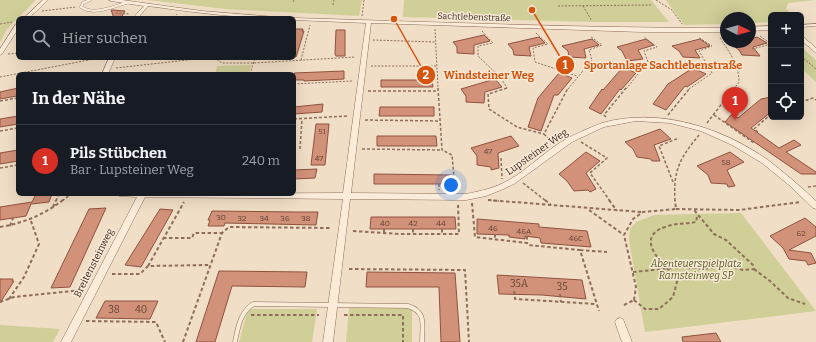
<!DOCTYPE html>
<html lang="de">
<head>
<meta charset="utf-8">
<style>
  body { margin:0; font-family:Bitter,serif; background:#242831; color:#f1f3f6 }
  .controls { position:absolute; right:12px; top:12px; display:grid; overflow:hidden; border-radius:6px; box-shadow:0 4px 16px #0002 }
  .controls button { width:36px; height:36px; display:grid; place-items:center; padding:0; border:0; border-bottom:1px solid #363941; background:#171b24; color:#f1f3f6; font:20px sans-serif }
  .compass { position:absolute; left:720px; top:12px; width:36px; height:36px; border-radius:50%; background:#171b24; box-shadow:0 4px 16px #0002; rotate:96deg }
  .you { position:absolute; left:451px; top:185px; width:14px; height:14px; margin:-10px; border:3px solid #fff; border-radius:50%; background:#1a73e8; box-shadow:0 0 0 6px #1a73e833 }
  .badge { display:grid; place-items:center; width:26px; height:26px; border-radius:50%; background:#d93025; color:#fff; font-size:13px; font-weight:700 }
  .pin { position:absolute; translate:-50% -33px; filter:drop-shadow(0 1px 2px #0008) }
  .pin::after { content:''; position:absolute; top:21px; width:14px; height:12px; background:inherit; clip-path:polygon(0 0,100% 0,50% 100%) }
  .list { margin:0; padding:0; list-style:none }
  h2 { display:flex; justify-content:space-between; align-items:center; height:52px; margin:0; padding:0 16px; font-size:17px }
  h2 small { font-size:13px; font-weight:400; color:#9ea1a6 }
  .list li { display:grid; grid-template-columns:26px 1fr auto; gap:12px; align-items:center; box-sizing:border-box; height:72px; padding:0 16px; border-top:1px solid #363941 }
  .list b { display:block; font-size:15px; white-space:nowrap }
  .list p { margin:0; font-size:13px; white-space:nowrap; color:#9ea1a6 }
  .list em { font-size:13px; font-style:normal; color:#9ea1a6 }
  .icon { flex:none; width:22px; height:22px; fill:none; stroke:currentColor; stroke-width:2; stroke-linecap:round; stroke-linejoin:round }
  .map { position:relative; flex:none; width:816px; height:342px; overflow:hidden }
  .search { position:absolute; background:#171b24; box-shadow:0 4px 16px #0002; left:16px; top:16px; width:280px; height:44px; display:flex; align-items:center; gap:10px; box-sizing:border-box; padding:0 14px; border-radius:6px; color:#9ea1a6; font-size:15px }
  .panel { position:absolute; background:#171b24; box-shadow:0 4px 16px #0002; left:16px; top:72px; width:280px; height:124px; border-radius:6px }
  .map>svg:first-child { display:block }
  .green { fill:#d0cf98 }
  .building { fill:#d29179; stroke:#8f523e }
  .lines { fill:none; stroke-linecap:round; stroke-linejoin:round }
  .lane-far1-casing { stroke:#8e6e5a; stroke-width:3 }
  .lane-casing { stroke:#8e6e5a; stroke-width:5 }
  .street-casing { stroke:#8e6e5a; stroke-width:1 }
  .path-far2 { stroke:#8e6e5a; stroke-width:1; stroke-dasharray:2 1.5; stroke-linecap:butt }
  .path-far1 { stroke:#8e6e5a; stroke-width:1.5; stroke-dasharray:3 2; stroke-linecap:butt }
  .path { stroke:#8e6e5a; stroke-width:2; stroke-dasharray:3.5 2.5; stroke-linecap:butt }
  .lane-far1 { stroke:#fbecda; stroke-width:2.5 }
  .lane { stroke:#fbecda; stroke-width:4 }
  .street { fill:#fbecda; fill-rule:evenodd }
  .labels { text-anchor:middle; dominant-baseline:central; stroke-width:3; stroke-linejoin:round; paint-order:stroke }
  .number-label { font-size:8px; fill:#624336 }
  .far-street-label { font-size:9px; fill:#3d291f; stroke:#f8e9d6 }
  .street-label { font-size:10px; fill:#3d291f; stroke:#f8e9d6 }
  .park-label { font-size:10px; font-style:italic; fill:#555b24; stroke:#f8e9d6 }
  .near-number-label { font-size:10px; fill:#624336 }
  .leader { fill:none; stroke:#d7540e; stroke-width:1.5 }
  .callout-dot { fill:#d7540e; stroke:#f8e9d6; stroke-width:1.5 }
  .mark-label { font-size:12px; text-anchor:middle; font-weight:bold; fill:#fff }
  .callout-label { font-size:11px; text-anchor:middle; font-weight:bold; fill:#d7540e; stroke:#f8e9d6; stroke-width:3; stroke-linejoin:round; paint-order:stroke }
</style>
</head>
<body>
<div class="map">
<svg width="816" height="342" viewBox="0 0 816 342">
  <rect width="100%" height="100%" fill="#f1dec6"/>
  <path class="green" d="M 0,0 L 36,0 L 7,29 L 0,43 Z
    M 148,0 L 362,0 L 359,16 L 226,9 Z
    M 404,0 L 651,0 L 669,22 L 592,22 L 403,17 Z
    M 666,0 L 816,0 L 788,3 L 786,9 L 793,15 L 771,15 L 771,22 L 750,23 L 750,18 L 726,18 L 726,24 L 684,25 Z
    M 801,47 L 816,60 L 816,82 L 801,68 Z
    M 251,65 L 249,74 L 215,74 L 217,66 Z
    M 741,213 L 816,311 L 645,332 L 629,240 L 630,229 L 636,222 L 654,215 Z
    M 412,307 L 412,342 L 346,342 L 349,308 Z
    M 248,309 L 317,309 L 312,342 L 239,342 Z
    M 0,325 L 60,329 L 53,342 L 0,342 Z"/>
  <path class="building" d="M 111,10 L 112,10 L 125,11 L 121,18 L 114,18 Z
    M 294,29 L 303,29 L 302,31 L 304,31 L 296,57 L 294,57 Z
    M 336,30 L 345,30 L 345,56 L 336,56 L 335,54 Z
    M 484,35 L 490,41 L 474,45 L 474,54 L 457,53 L 457,47 L 453,42 Z
    M 539,37 L 545,43 L 529,47 L 531,56 L 514,55 L 513,50 L 508,44 Z
    M 757,37 L 767,43 L 753,47 L 760,56 L 742,55 L 739,50 L 731,44 L 739,42 L 750,43 L 750,39 Z
    M 592,39 L 599,45 L 584,49 L 586,58 L 569,57 L 568,51 L 562,46 Z
    M 646,39 L 654,45 L 638,50 L 643,59 L 627,61 L 622,51 L 617,47 Z
    M 700,39 L 710,46 L 695,50 L 700,58 L 683,57 L 679,51 L 672,46 Z
    M 623,67 L 636,73 L 621,90 L 620,89 L 601,114 L 589,108 L 602,89 L 603,90 Z
    M 693,68 L 706,74 L 687,87 L 685,86 L 666,110 L 653,104 L 668,84 Z
    M 344,71 L 344,79 L 304,81 L 304,80 L 294,80 L 294,73 Z
    M 559,73 L 572,78 L 558,95 L 554,95 L 541,131 L 528,127 L 538,98 Z
    M 495,79 L 502,87 L 485,92 L 484,103 L 466,102 L 466,96 L 461,89 Z
    M 381,80 L 432,80 L 433,87 L 381,87 Z
    M 18,88 L 17,96 L 0,99 L 0,92 Z
    M 771,97 L 771,112 L 751,128 L 779,148 L 794,140 L 801,145 L 786,152 L 816,172 L 816,174 L 801,174 L 725,122 L 731,115 L 738,118 L 761,99 Z
    M 323,104 L 322,112 L 294,114 L 294,107 Z
    M 380,107 L 434,107 L 434,116 L 379,116 Z
    M 18,116 L 18,124 L 0,127 L 0,119 Z
    M 316,124 L 329,124 L 325,165 L 311,165 Z
    M 660,129 L 671,139 L 654,145 L 660,161 L 652,161 L 651,159 L 637,157 L 633,149 L 625,142 Z
    M 377,136 L 436,136 L 437,146 L 377,146 Z
    M 511,136 L 519,146 L 498,153 L 499,168 L 491,170 L 491,167 L 477,165 L 477,156 L 471,148 Z
    M 18,150 L 18,161 L 0,164 L 0,153 Z
    M 586,152 L 600,161 L 586,173 L 596,189 L 590,192 L 588,190 L 574,191 L 567,181 L 559,174 Z
    M 730,152 L 744,162 L 727,170 L 735,186 L 728,187 L 727,184 L 711,183 L 708,175 L 697,166 Z
    M 317,169 L 315,178 L 294,179 L 294,170 Z
    M 374,174 L 452,175 L 452,184 L 374,184 Z
    M 36,194 L 52,194 L 49,202 L 31,204 L 26,216 L 0,220 L 0,207 L 32,202 Z
    M 106,208 L 70,287 L 51,288 L 89,209 Z
    M 160,209 L 173,210 L 141,267 L 125,265 Z
    M 212,211 L 297,212 L 318,212 L 316,225 L 225,223 L 224,226 L 208,226 L 210,220 L 208,220 Z
    M 371,217 L 455,217 L 456,229 L 370,229 Z
    M 805,218 L 816,227 L 816,236 L 789,250 L 811,253 L 816,263 L 808,265 L 806,261 L 789,259 L 783,248 L 770,236 Z
    M 477,219 L 539,224 L 539,227 L 587,231 L 591,247 L 541,243 L 540,238 L 525,236 L 525,239 L 509,237 L 509,235 L 477,234 Z
    M 219,271 L 307,272 L 305,287 L 232,286 L 215,342 L 196,342 Z
    M 367,272 L 455,273 L 460,342 L 441,342 L 439,287 L 366,287 Z
    M 497,275 L 582,280 L 586,299 L 542,295 L 499,294 Z
    M 0,279 L 13,279 L 12,281 L 14,281 L 0,303 Z
    M 105,301 L 158,301 L 150,319 L 96,318 Z
    M 716,333 L 721,342 L 683,342 L 682,337 Z"/>
  <g class="lines">
    <g class="lane-far1-casing">
      <path id="lane-far1" d="M 90,0 L 83,3 L 81,7 C 94,16 115,6 129,2"/>
    </g>
    <g class="lane-casing">
      <path id="lane" d="M 235,342 C 238,327 240,313 253,304 L 408,306 C 427,312 422,325 422,342"/>
    </g>
    <g class="street-casing">
      <path id="street" d="M 43,0 L 48,0 L 29,18 L 24,18 Z
        M 109,0 L 122,0 L 202,11 L 276,17 L 278,18 C 235,18 192,12 148,6 L 138,18 L 133,18 L 144,6 L 111,1 Z
        M 292,18 L 294,18 C 438,22 582,28 726,28 L 726,32 L 642,32 L 371,23 L 351,193 L 466,194 C 481,191 495,188 509,180 C 530,168 547,149 568,138 C 578,133 591,127 602,123 C 658,107 721,127 768,160 C 785,173 801,187 816,201 L 816,209 L 813,208 L 789,185 L 762,163 L 732,145 L 701,131 L 670,123 L 636,121 L 604,127 L 572,142 L 514,184 L 501,190 L 486,196 L 466,200 L 350,199 L 333,342 L 323,342 L 343,199 L 145,197 L 71,342 L 61,342 L 137,197 L 119,196 L 118,194 L 343,193 L 366,23 L 294,20 L 294,18 Z
        M 16,24 L 18,24 L 18,29 L 2,54 L 0,55 L 0,49 Z
        M 816,24 L 816,26 L 801,27 L 801,25 Z
        M 771,26 L 771,30 L 750,31 L 750,27 Z
        M 801,35 L 816,48 L 816,53 L 801,40 Z
        M 109,58 L 115,58 L 108,74 L 102,74 Z
        M 620,318 L 623,319 L 632,342 L 622,342 L 615,322 L 617,319 Z"/>
    </g>
    <path class="path-far2" d="M 656,0 L 672,10 L 682,24
      M 293,2 L 294,0
      M 333,5 L 334,0
      M 558,6 L 652,5
      M 583,6 L 592,21
      M 42,11 L 76,7
      M 116,13 L 130,14
      M 362,16 L 364,0
      M 175,18 L 177,14
      M 0,24 L 12,22
      M 435,29 L 438,89
      M 482,31 L 493,43 L 478,46 L 478,56 L 501,78 L 507,88 L 504,89
      M 536,33 L 548,44 L 533,48 L 535,62 L 577,76
      M 723,36 L 720,38 C 729,52 739,64 739,82 L 734,89
      M 760,36 L 771,44
      M 373,40 L 435,42
      M 752,49 L 771,44
      M 8,54 L 18,53
      M 801,56 L 816,69
      M 210,58 L 216,59 L 222,63 L 253,63 L 355,57
      M 301,60 L 310,25
      M 371,66 L 437,66
      M 116,68 L 205,58
      M 250,74 L 255,58
      M 0,77 L 99,58
      M 294,84 L 352,81
      M 568,89 L 592,60 L 589,50 L 602,45 L 590,36
      M 626,89 L 648,62 L 644,51 L 657,47 L 644,37
      M 689,89 L 712,73 L 699,51 L 712,46 L 698,37"/>
    <path class="path-far1" d="M 438,88 L 442,150 L 452,155 L 455,189
      M 507,88 L 488,94 L 489,109 L 517,127 L 544,134
      M 368,91 L 438,91
      M 0,101 L 18,98
      M 801,102 L 813,98 L 816,100
      M 668,115 L 690,88
      M 714,115 L 754,143
      M 606,117 L 604,115 L 626,88
      M 294,119 L 347,116
      M 365,120 L 440,121
      M 707,123 L 734,88
      M 0,131 L 18,128
      M 758,132 L 754,129 L 771,114
      M 581,142 L 607,158 L 590,173 L 610,201
      M 553,143 L 544,134 L 568,88
      M 300,149 L 302,119
      M 362,149 L 442,150
      M 501,158 L 502,179
      M 0,168 L 18,165
      M 673,182 L 659,146 L 679,138
      M 523,183 L 546,201
      M 439,184 L 439,190
      M 808,187 L 816,186
      M 488,200 L 499,201
      M 56,201 L 59,194
      M 62,201 L 71,194
      M 675,201 C 673,170 680,158 699,135"/>
    <path class="path" d="M 488,200 L 641,212
      M 545,200 L 551,205
      M 609,200 L 617,211
      M 472,203 L 475,237 L 527,243 L 528,245 L 580,250 L 599,311
      M 53,207 L 56,200
      M 676,209 L 739,210 L 801,202
      M 589,210 L 624,235
      M 10,226 L 13,218
      M 0,227 C 24,223 43,215 63,200
      M 384,229 L 384,233
      M 413,229 L 413,234
      M 442,229 L 442,234
      M 353,231 L 400,234 L 459,234 L 458,205
      M 495,234 L 495,239
      M 527,236 L 527,243
      M 163,238 L 192,238 L 194,233 L 222,233
      M 580,250 L 607,252
      M 148,266 L 184,202
      M 349,269 L 465,270 L 469,342
      M 754,269 L 770,281 L 788,298 L 805,304
      M 633,272 L 681,267 L 705,269 L 725,265 L 743,270 L 754,269 L 753,265 L 726,240 L 714,234 L 694,210
      M 112,274 L 140,274 L 148,266 L 209,265
      M 514,291 L 515,299 L 596,304
      M 560,294 L 561,302
      M 9,299 L 24,277 L 39,244 L 31,221
      M 634,300 L 636,287 L 624,235 L 633,219 L 643,212 L 676,209 L 675,200
      M 634,300 L 645,309 L 659,309 L 673,297 L 678,278 C 665,267 632,238 665,227 C 675,223 686,224 696,222 L 697,217
      M 0,302 L 14,297 L 82,290
      M 624,305 L 634,300
      M 251,315 L 319,315
      M 344,315 L 403,315 L 403,342
      M 86,321 L 156,322 L 165,342
      M 183,342 L 222,233 L 229,227 L 331,228"/>
    <use href="#lane-far1" class="lane-far1"/>
    <use href="#lane" class="lane"/>
    <use href="#street" class="street"/>
  </g>
  <g class="labels">
    <g class="number-label">
      <text x="322" y="131">51</text>
      <text x="488" y="151">47</text>
      <text x="319" y="158">47</text>
      <text x="726" y="162">58</text>
      <text x="221" y="217">30</text>
      <text x="242" y="218">32</text>
      <text x="264" y="218">34</text>
      <text x="285" y="218">36</text>
      <text x="306" y="218">38</text>
      <text x="385" y="223">40</text>
      <text x="413" y="223">42</text>
      <text x="441" y="223">44</text>
      <text x="493" y="228">46</text>
      <text x="524" y="231">46A</text>
      <text x="801" y="233">62</text>
      <text x="576" y="238">46C</text>
    </g>
    <g class="far-street-label">
      <text transform="translate(474 17) rotate(2)">Sachtlebenstraße</text>
    </g>
    <g class="street-label">
      <text transform="translate(537 152) rotate(-35)">Lupsteiner Weg</text>
      <text transform="translate(94 263) rotate(-63)">Breitensteinweg</text>
    </g>
    <g class="park-label">
      <text x="696" y="264">Abenteuerspielplatz<tspan x="696" dy="12">Ramsteinweg SP</tspan></text>
    </g>
    <g class="near-number-label">
      <text x="519" y="284">35A</text>
      <text x="562" y="287">35</text>
      <text x="114" y="310">38</text>
      <text x="141" y="310">40</text>
    </g>
  </g>
  <path class="leader" d="M532 10L565 65M394 19L426 75"/>
  <g class="callout-dot">
    <circle cx="532" cy="10" r="4"/>
    <circle cx="394" cy="19" r="4"/>
    <circle cx="565" cy="65" r="10"/>
    <circle cx="426" cy="75" r="10"/>
  </g>
  <g class="mark-label">
    <text x="565" y="69">1</text>
    <text x="426" y="79">2</text>
  </g>
  <g class="callout-label">
    <text x="663" y="69">Sportanlage Sachtlebenstraße</text>
    <text x="489" y="79">Windsteiner Weg</text>
  </g>
</svg>
<div class="controls">
<button>+</button>
<button>−</button>
<button><svg class="icon" aria-label="locate" viewBox="0 0 24 24"><circle cx="12" cy="12" r="6"/><path d="M12 2v4M12 18v4M2 12h4M18 12h4"/></svg></button>
</div>
<svg class="compass" viewBox="-18 -18 36 36"><path d="M0-13l5 13h-10z" fill="#e53935"/><path d="M0 13l5-13h-10z" fill="#9ea1a6"/></svg>
<div class="you"></div>
<div class="pin badge" style="left:735px;top:120px">1</div>
<div class="search"><svg class="icon" aria-label="search" viewBox="0 0 24 24"><circle cx="10" cy="10" r="6"/><path d="M15 15l6 6"/></svg>Hier suchen</div>
<section class="panel">
<h2>In der Nähe<small></small></h2>
<ul class="list">
<li><span class="badge">1</span><div><b>Pils Stübchen</b><p>Bar · Lupsteiner Weg</p></div><em>240 m</em></li>
</ul>
</section>
</div>
</body>
</html>
